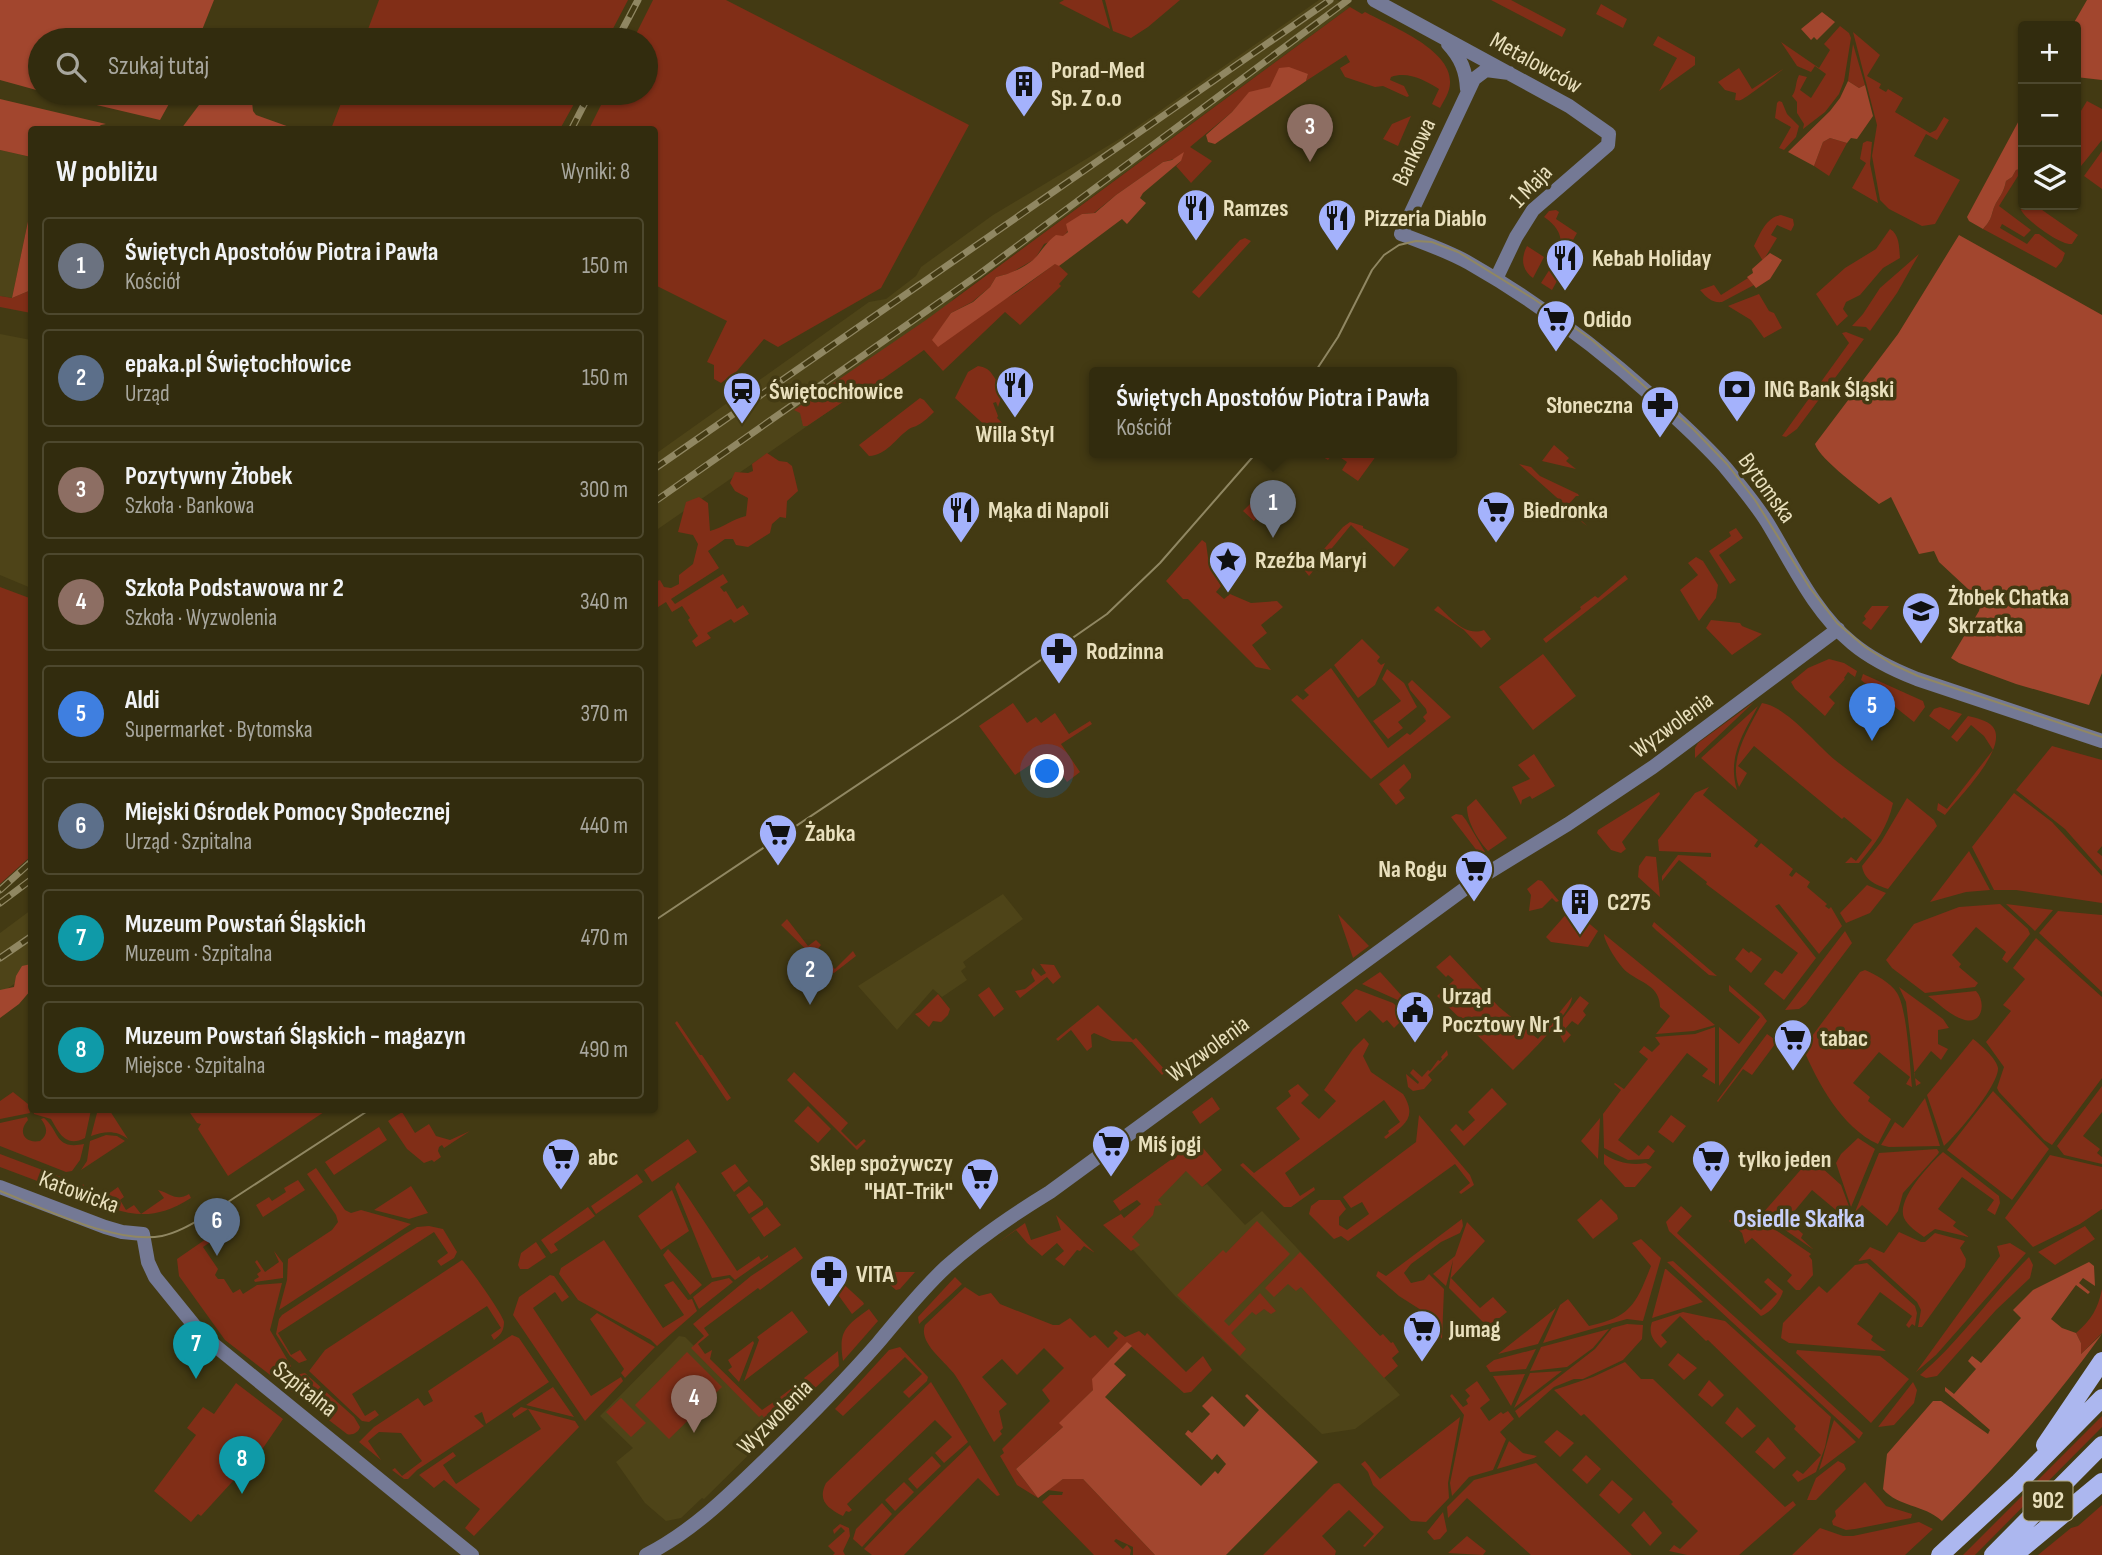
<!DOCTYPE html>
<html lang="pl">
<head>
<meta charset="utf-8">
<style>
  body { margin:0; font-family:"Sofia Sans Condensed",sans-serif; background:#3d381c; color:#f1f3f6 }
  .controls { position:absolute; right:21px; top:21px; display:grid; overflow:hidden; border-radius:7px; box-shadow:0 2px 5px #0004 }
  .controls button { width:63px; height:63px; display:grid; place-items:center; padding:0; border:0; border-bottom:2px solid #4d482e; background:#322c0e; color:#f1f3f6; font:35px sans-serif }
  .you { position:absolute; left:1048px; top:772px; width:24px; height:24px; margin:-18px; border:5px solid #fff; border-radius:50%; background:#1a73e8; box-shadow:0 0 0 10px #1a73e833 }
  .badge { display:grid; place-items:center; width:46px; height:46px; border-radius:50%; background:#a4b2fc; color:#fff; font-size:23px; font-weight:700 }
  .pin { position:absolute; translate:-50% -58px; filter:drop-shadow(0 2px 4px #0008) }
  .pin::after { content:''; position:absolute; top:37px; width:24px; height:21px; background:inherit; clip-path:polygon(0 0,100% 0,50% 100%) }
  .popup { position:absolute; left:1089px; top:367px; width:368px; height:91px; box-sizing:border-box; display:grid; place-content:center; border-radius:7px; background:#322c0e; filter:drop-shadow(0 2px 5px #0005); font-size:23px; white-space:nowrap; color:#a8a79e }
  .popup b { font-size:26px; color:#f1f3f6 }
  .popup::after { content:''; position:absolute; left:50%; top:100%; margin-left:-14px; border:14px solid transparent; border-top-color:#322c0e }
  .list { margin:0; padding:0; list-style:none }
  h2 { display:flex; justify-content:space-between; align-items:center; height:91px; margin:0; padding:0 28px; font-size:30px }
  h2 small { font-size:23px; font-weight:400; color:#a8a79e }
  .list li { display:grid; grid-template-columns:46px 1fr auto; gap:21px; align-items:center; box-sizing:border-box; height:98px; margin:0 14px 14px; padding:0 14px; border:2px solid #4d482e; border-radius:7px }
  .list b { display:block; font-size:26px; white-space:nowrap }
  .list p { margin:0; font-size:23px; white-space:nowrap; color:#a8a79e }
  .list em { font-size:23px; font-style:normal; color:#a8a79e }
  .icon { flex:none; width:38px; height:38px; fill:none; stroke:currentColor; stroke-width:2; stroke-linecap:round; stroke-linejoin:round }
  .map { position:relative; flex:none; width:2102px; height:1555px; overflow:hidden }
  .search { position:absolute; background:#322c0e; box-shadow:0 2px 5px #0004; left:28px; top:28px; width:630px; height:77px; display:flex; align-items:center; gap:18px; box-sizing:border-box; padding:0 24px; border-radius:38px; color:#a8a79e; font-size:26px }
  .panel { position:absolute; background:#322c0e; box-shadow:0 2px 5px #0004; left:28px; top:126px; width:630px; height:987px; border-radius:7px }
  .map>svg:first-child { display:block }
  .built { fill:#4e4418 }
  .green { fill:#812e17 }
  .forest { fill:#a2462e }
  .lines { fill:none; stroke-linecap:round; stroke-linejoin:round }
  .tertiary { stroke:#747995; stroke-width:14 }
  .primary { stroke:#acb7ef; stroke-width:18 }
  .tram { stroke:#908762; stroke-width:2 }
  .rail-casing { stroke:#908762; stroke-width:7 }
  .rail { stroke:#433a13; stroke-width:4.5; stroke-dasharray:13; stroke-linecap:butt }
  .labels { text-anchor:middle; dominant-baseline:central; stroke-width:7; stroke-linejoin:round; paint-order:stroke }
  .shield { fill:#433a13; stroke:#b7ae8a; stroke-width:2 }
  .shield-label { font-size:23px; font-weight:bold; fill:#e9e0bd }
  .street-label { font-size:24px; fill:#e9e0bd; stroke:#433a13 }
  .poi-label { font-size:24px; font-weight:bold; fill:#e9e0bd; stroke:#433a13; text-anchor:start }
  .neighbourhood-label { font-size:26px; font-weight:bold; fill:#c6cffa; stroke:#433a13 }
</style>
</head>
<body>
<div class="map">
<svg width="2102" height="1555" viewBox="0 0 2102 1555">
  <rect width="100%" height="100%" fill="#433a13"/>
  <path class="built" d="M 1319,0 L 1337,0 L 1350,7 L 953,299 L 932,340 L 655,531 L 654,455 L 869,302 L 886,299 L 916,276 L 921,267 L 993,215 L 1121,138 Z
    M 0,150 L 31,157 L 31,207 L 12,298 L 0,296 Z
    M 0,334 L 31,340 L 31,588 L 0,575 Z
    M 1003,894 L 1023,919 L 963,962 L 966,967 L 961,971 L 967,980 L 942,997 L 933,989 L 897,1030 L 858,986 Z
    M 31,910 L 31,972 L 0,994 L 0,933 Z
    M 1187,1170 L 1202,1187 L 1207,1184 L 1245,1225 L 1262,1211 L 1380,1336 L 1362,1353 L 1400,1395 L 1355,1429 L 1322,1434 L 1175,1296 L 1117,1232 Z
    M 679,1336 L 685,1337 L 776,1428 L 704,1499 L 702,1498 L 681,1518 L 666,1521 L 645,1503 L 616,1462 L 633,1448 L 600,1416 Z"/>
  <path class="green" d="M 379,0 L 628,0 L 607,40 L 364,40 Z
    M 653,0 L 726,0 L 969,125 L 881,288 L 778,347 L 764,339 L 737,371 L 721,383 L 714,379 L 714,365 L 707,362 L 727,321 L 655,285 L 654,130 L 589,129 L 607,93 L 646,93 L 646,40 L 633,40 Z
    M 1064,0 L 1102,0 L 1110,29 L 1059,3 Z
    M 1105,0 L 1180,0 L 1148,27 L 1131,38 L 1113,31 Z
    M 1491,0 L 1511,0 L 1566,29 L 1562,37 Z
    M 1601,4 L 1627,19 L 1623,28 L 1596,14 Z
    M 1350,7 L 1362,14 L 1365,12 C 1390,26 1452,49 1450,83 C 1450,92 1444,100 1440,108 L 1432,104 L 1439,89 C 1424,80 1408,71 1391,77 L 1390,80 L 1404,86 L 1409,96 L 1407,97 L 1383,86 L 1375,87 L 1345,77 L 1340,68 L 1350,62 L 1346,55 L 1306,81 L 1308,74 L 1259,91 L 1249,93 L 1232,112 L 1190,147 L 1212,161 L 1191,183 L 1176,166 L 1181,161 L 1174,159 L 1163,162 L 1116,195 L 1094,213 L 1082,214 L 1063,237 L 1044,244 L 1035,259 L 1011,273 L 996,277 L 990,287 L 972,302 L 951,313 L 933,340 L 1017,292 L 1056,263 L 1068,274 L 1059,284 L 1061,286 L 1020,325 L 1005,312 L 943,371 L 924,350 L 870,388 L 868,385 L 807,426 L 803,426 L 800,413 L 794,410 L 926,320 Z
    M 1840,26 L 1849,33 L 1851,38 L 1844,81 L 1839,94 L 1825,112 L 1803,129 L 1804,124 L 1797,113 L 1797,102 L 1792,96 C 1797,89 1795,83 1799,75 L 1807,77 L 1800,90 L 1811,98 L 1826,74 L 1815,66 L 1811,72 L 1797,66 L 1781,42 L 1819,68 L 1830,50 L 1824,44 Z
    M 1853,32 L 1880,55 L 1867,76 L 1881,84 L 1879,88 L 1886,92 L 1888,89 L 1903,98 L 1895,112 L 1930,133 L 1936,130 L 1944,117 L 1949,120 L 1937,140 L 1926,134 L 1914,156 L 1960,180 L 1935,224 L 1922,226 L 1889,209 L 1880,200 L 1872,156 L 1877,125 Z
    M 1658,36 L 1695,57 L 1695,65 L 1659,91 L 1677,58 L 1653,45 Z
    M 1853,44 L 1865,85 L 1859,88 L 1848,81 Z
    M 1739,68 L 1752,89 L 1783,69 C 1779,73 1745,99 1741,100 C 1739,101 1737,100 1735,100 L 1736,93 L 1725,90 L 1718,82 Z
    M 345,93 L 580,93 L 560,129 L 331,129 Z
    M 1779,101 L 1782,102 L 1787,114 L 1799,126 L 1796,137 L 1784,150 L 1779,148 L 1791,127 L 1775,118 L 1777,103 Z
    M 2087,101 L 2102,109 L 2102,140 L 2077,171 L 2076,119 Z
    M 1411,116 L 1398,146 L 1383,139 L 1392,124 Z
    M 1830,138 L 1847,143 L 1829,176 L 1814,166 L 1823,142 Z
    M 1867,141 L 1872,142 L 1870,164 L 1878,203 L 1852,188 L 1866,163 L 1860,159 L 1863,143 Z
    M 2102,151 L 2102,189 L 2084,176 Z
    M 2023,168 L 1999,206 L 2031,230 L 2024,237 L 2002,224 L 2000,228 L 2027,244 L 2035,234 L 2039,234 L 2065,253 L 2062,261 L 2056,268 L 1983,229 C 1994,217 1990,215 1996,203 C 2001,195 2004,191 2006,181 L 2012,177 L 2016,170 Z
    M 2023,201 L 2023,205 L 2035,205 L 2078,235 L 2072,244 C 2061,246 2026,220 2021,210 Z
    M 1556,210 L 1559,212 L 1556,219 L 1577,233 L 1555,272 L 1571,283 L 1568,288 L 1557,281 L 1552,290 L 1541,283 C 1556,259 1575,238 1544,217 L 1549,211 Z
    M 1781,215 L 1793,219 L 1794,225 L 1791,231 L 1777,225 L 1771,235 L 1777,238 L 1763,261 L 1754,246 C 1760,234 1766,217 1781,215 Z
    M 1890,229 C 1900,235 1899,248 1900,258 L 1883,268 L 1860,295 L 1846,302 L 1843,309 L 1848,316 L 1837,326 L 1816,294 L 1845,268 L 1876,249 Z
    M 1245,238 L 1251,241 L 1199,298 L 1192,292 L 1240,240 Z
    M 1527,246 L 1544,257 L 1533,278 C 1521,269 1521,258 1527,246 Z
    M 1919,254 L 1897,293 L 1870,331 L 1866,327 L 1852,326 L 1863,314 L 1880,288 Z
    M 1748,278 L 1754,285 L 1722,302 C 1712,303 1707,298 1700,290 L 1714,285 L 1721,295 Z
    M 31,290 L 31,313 L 0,307 L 0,296 L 12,298 Z
    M 1759,294 L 1769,311 L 1774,313 L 1782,328 L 1764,338 L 1751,320 L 1728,306 Z
    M 1846,332 L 1864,339 L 1797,429 L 1786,437 L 1782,436 L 1849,343 L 1842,333 Z
    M 978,366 C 992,368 991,375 999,383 C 1009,393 1015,390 1025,405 L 1009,395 L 1001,398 L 998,407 L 996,402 L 993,403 L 998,416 L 997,418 L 1017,437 L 1014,441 L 1001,440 L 955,398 L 968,372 Z
    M 920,398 L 924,400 L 934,412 C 930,416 924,422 918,425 C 915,427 912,427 909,429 C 895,439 887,455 869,456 L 859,445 Z
    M 1554,445 L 1569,458 L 1566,461 L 1576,469 L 1542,461 Z
    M 1315,452 L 1379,452 L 1358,481 L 1342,470 L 1347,462 L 1334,453 L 1328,460 Z
    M 767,453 L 779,461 L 787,462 L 792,466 L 798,491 L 787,501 L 786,518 L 780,517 L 772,524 L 770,533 L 748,547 L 736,545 L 733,539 L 725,539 L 708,551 L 719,568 L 671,599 L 675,604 L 723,574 L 728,582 L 720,587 L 724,592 L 726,591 L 737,609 L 743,605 L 749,614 L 734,623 L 731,619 L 707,633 L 711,638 L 696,647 L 692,641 L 698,636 L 688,620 L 690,618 L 682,606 L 672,612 L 666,602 L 655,609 L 655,582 L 660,580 L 664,587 L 671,588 L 679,584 L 679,575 L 693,564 L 698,544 L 693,535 L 678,532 L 686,502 L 699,497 L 708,503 L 710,531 C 723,528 732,519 746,516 L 748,498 L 735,491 L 730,483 L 735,472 L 748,473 L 753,471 L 752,464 Z
    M 1519,464 L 1531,467 L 1540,476 L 1578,494 L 1579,496 L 1576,496 L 1567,506 L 1587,526 L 1563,507 L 1564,504 Z
    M 1267,494 L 1276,495 L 1254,521 L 1243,511 L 1254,500 Z
    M 1350,522 L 1363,526 L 1363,528 L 1409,549 L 1394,567 L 1351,525 L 1309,576 L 1305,571 L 1343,527 Z
    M 1736,528 L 1743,538 L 1719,555 L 1736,580 L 1730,584 L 1709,551 L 1731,536 L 1729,532 Z
    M 1202,540 L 1206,543 L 1209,565 L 1221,586 L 1216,592 L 1224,599 L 1230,594 L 1251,603 L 1277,601 L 1283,607 L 1261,625 L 1267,633 L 1252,645 L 1271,670 L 1256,667 L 1188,599 L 1183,599 L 1166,581 Z
    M 1696,557 L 1703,561 L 1718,585 L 1716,598 L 1699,621 L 1680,590 L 1698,575 L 1688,563 Z
    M 1625,575 L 1628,579 L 1546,643 L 1543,639 L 1581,609 L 1580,607 L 1595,596 L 1598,598 Z
    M 0,587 L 32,599 L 31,856 L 0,884 Z
    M 1438,606 C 1451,618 1465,637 1484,630 L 1491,639 L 1481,648 L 1464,630 L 1434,610 Z
    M 1872,606 L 1889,606 L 1871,630 L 1862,623 L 1866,619 L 1864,616 Z
    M 1711,620 L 1740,623 L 1742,626 L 1762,634 L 1732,655 L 1706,628 Z
    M 1362,639 L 1380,657 L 1377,661 L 1381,665 L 1385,663 L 1375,685 L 1358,698 L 1334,665 Z
    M 1543,654 L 1576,696 L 1533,730 L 1499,687 Z
    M 1829,659 L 1844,663 L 1857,671 L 1855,677 L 1848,672 L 1844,678 L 1845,679 L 1829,697 L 1835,703 L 1825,716 L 1795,689 L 1791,682 L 1808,668 Z
    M 1331,668 L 1388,748 L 1407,733 L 1410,735 L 1426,721 L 1423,717 L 1427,713 L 1426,709 L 1410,690 L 1408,684 L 1412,680 L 1451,717 L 1371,779 L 1291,700 L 1297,695 L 1303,700 L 1309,695 L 1304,690 Z
    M 1387,669 L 1404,683 L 1417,707 L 1398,722 L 1403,728 L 1388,739 L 1373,721 L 1401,701 L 1382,679 Z
    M 1863,674 L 1923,701 L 1925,707 L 1914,722 L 1861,680 Z
    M 1754,702 L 1695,758 L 1695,748 L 1698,743 Z
    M 1013,703 L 1027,723 L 1036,717 L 1041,723 L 1055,713 L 1069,734 L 1090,721 L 1092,724 L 1061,744 L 1080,772 L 1067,782 L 1061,773 L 1046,783 L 1033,763 L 1015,775 L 979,726 Z
    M 1762,703 C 1786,706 1816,744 1835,760 C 1854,775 1873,789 1893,803 C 1888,827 1875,844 1859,863 L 1845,863 L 1851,857 L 1856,861 L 1872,840 L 1844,817 L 1842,819 L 1754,746 L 1738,766 L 1747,773 L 1739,787 C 1728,759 1749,728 1762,703 Z
    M 1758,706 C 1743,734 1727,757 1737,790 L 1701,758 Z
    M 1940,707 L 1962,714 L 1949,730 L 1929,716 L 1934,709 Z
    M 1968,716 C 1976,718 1987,720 1993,727 C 2009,748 1958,798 1945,815 L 1937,810 L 1938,803 L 1947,809 L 1993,750 L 1984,736 L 1971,725 L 1957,742 L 1951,737 Z
    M 2052,746 L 2102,760 L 2102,846 L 2097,852 L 2102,856 L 2102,871 L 2065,829 L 2016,790 Z
    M 1534,754 L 1555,786 L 1532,799 L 1530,796 L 1522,800 L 1521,805 L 1512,787 L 1530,779 L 1518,765 Z
    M 1404,764 L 1411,774 L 1411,778 L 1399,790 L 1405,798 L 1396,805 L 1379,784 Z
    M 1709,787 L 1703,795 L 1758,840 L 1754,846 L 1757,848 L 1761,843 L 1793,869 L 1789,875 L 1792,877 L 1796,872 L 1810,882 L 1807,887 L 1827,904 L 1825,906 L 1829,909 L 1831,907 L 1842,926 L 1819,954 L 1779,904 L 1775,906 L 1816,958 L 1784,1000 L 1764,984 L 1775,970 L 1782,974 L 1798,953 L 1706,884 L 1707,882 L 1679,860 L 1662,881 L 1662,876 L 1678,855 L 1711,857 L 1711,853 L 1659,851 L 1658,840 L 1695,793 Z
    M 1659,792 L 1660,794 L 1622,842 L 1626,849 L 1621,853 L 1611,850 L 1597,833 L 1598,830 Z
    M 2014,793 L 2052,822 L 2102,876 L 2102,903 L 2016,890 L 1994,890 L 1972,847 Z
    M 1907,798 L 1934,820 L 1937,826 L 1888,889 C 1876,885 1864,880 1862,866 L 1881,842 Z
    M 1476,799 L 1507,838 L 1488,851 C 1478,840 1467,822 1467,807 Z
    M 1456,814 L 1462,815 L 1466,820 L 1485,852 L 1481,856 L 1451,817 Z
    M 1969,851 L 1990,890 L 1966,892 L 1930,902 Z
    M 1646,856 L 1656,857 L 1660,897 L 1638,877 L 1639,866 Z
    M 1538,880 L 1542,881 L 1559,901 L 1556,902 L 1552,898 L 1542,908 L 1529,911 L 1531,895 L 1527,889 Z
    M 1867,885 L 1886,893 L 1870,913 L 1846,923 L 1840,913 Z
    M 1565,903 L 1598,931 L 1588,947 L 1551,942 L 1546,937 L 1569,911 Z
    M 2000,904 L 2028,929 L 2030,934 L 2007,963 L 2002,959 L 2006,952 L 1976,927 L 1952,955 L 1961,964 L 1959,967 L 1978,983 L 1975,987 L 1925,993 L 1892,968 L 1886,960 L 1914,924 L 1959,907 Z
    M 2006,904 L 2053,910 L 2035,931 Z
    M 2058,911 L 2102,915 L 2102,992 L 2039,933 Z
    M 1338,914 L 1369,946 L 1353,958 Z
    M 787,919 L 808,946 L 816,940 L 821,945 L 816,951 L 835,969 L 853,951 L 856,956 L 834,973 L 829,972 L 781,925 Z
    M 1654,922 L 1717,976 L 1709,975 L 1657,931 L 1652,926 Z
    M 1845,931 L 1852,943 L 1806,1004 L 1799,1009 L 1785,1010 Z
    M 1604,934 L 1715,1025 L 1694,1031 L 1656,1034 L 1670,1016 L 1660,1007 C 1660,986 1641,983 1627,972 C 1620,967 1604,942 1604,934 Z
    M 2036,938 L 2102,997 L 2102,1078 L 2052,1145 L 2044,1140 L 1999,1092 L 1997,1088 L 2004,1067 L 1986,1042 L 2011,1011 L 2003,1005 L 2025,979 L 2013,968 Z
    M 1743,948 L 1749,953 L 1751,951 L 1762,959 L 1751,973 L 1735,959 Z
    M 1450,955 L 1499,1007 L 1538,1039 L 1572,997 C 1572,1013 1526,1057 1513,1070 L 1437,996 L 1454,980 L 1448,975 L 1446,977 L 1436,967 Z
    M 1040,964 L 1054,965 L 1061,977 L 1053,984 L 1047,977 L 1020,998 L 1015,991 L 1025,989 L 1035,981 L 1031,973 L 1033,968 L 1041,976 L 1046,973 Z
    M 1865,970 C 1875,974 1891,983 1897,993 C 1907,1008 1910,1066 1912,1087 L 1906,1084 L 1910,1077 L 1879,1052 L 1853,1083 L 1870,1097 L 1868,1101 L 1891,1119 L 1878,1144 C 1842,1128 1817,1082 1803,1048 L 1860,972 Z
    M 1380,972 L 1382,974 L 1411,1006 L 1362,984 Z
    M 1729,985 L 1761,1013 L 1767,1021 L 1719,1086 L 1719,1027 L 1739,1044 L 1760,1017 L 1729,991 Z
    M 989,987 L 1004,1009 L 994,1017 L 978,995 Z
    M 1899,987 L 1943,1019 L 1949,1028 L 1938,1030 L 1938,1044 L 1948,1049 L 1941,1060 L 1931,1051 L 1914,1073 L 1915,1078 L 1921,1083 L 1916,1086 L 1906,1002 Z
    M 1356,989 L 1393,1003 L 1404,1013 L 1402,1017 L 1403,1019 L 1394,1028 L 1387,1020 L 1383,1023 L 1370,1010 L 1356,1022 L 1341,1003 Z
    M 1976,991 C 1987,1003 1982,1027 1962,1019 C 1950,1015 1938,1003 1928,996 Z
    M 938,994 L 950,1009 L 948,1015 L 941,1022 L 933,1021 L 929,1027 L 915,1014 L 920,1012 Z
    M 1580,996 L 1589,1003 L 1583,1011 L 1586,1015 L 1578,1025 L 1572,1021 L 1565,1029 L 1571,1035 L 1564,1043 L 1556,1027 Z
    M 1098,1005 L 1133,1040 L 1136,1038 L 1166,1071 L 1162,1075 L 1132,1042 L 1112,1041 L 1094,1033 L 1091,1035 L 1092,1047 L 1087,1051 L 1071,1030 L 1058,1041 L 1056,1039 Z
    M 677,1021 L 700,1055 L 702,1055 L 731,1098 L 727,1101 L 675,1023 Z
    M 1715,1027 L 1715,1084 L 1702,1076 L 1708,1069 L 1687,1053 L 1618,1140 L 1639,1156 L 1648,1145 L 1655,1151 L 1649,1159 L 1628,1160 L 1604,1148 L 1603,1114 L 1621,1090 L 1614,1084 L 1615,1083 L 1624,1089 L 1648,1059 L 1639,1052 L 1644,1046 L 1652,1052 L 1660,1044 L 1655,1037 L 1695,1034 Z
    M 1767,1034 L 1777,1041 L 1775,1044 L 1752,1075 L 1743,1069 L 1718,1102 L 1717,1101 Z
    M 1364,1038 L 1369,1044 L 1363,1056 L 1371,1072 L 1403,1094 C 1418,1118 1404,1125 1386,1139 L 1384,1137 L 1389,1133 L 1388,1131 L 1400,1122 L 1384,1100 L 1285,1173 L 1300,1196 L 1314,1187 L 1315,1190 L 1291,1207 L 1284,1207 L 1240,1165 L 1243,1163 L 1254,1173 L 1300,1139 L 1276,1108 L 1291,1096 L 1288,1091 L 1298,1084 L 1309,1095 L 1301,1103 L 1319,1119 L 1336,1101 L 1324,1090 L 1353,1049 Z
    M 1973,1039 C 1980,1044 1997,1059 1998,1068 C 1999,1085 1957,1135 1944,1146 L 1927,1095 Z
    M 1447,1050 L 1448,1055 L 1428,1075 L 1432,1080 L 1424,1089 L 1413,1091 L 1408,1087 L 1406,1074 L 1418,1084 L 1419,1082 L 1410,1073 L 1413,1069 L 1422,1077 L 1428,1070 L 1430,1071 L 1438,1060 L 1440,1061 L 1442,1059 L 1441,1057 Z
    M 794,1072 L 848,1123 L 841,1131 L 856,1146 L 864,1139 L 866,1141 L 857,1150 L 787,1080 Z
    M 2102,1086 L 2102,1112 L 2083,1136 L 2100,1149 L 2097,1153 L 2102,1157 L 2102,1164 L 2064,1155 L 2057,1146 Z
    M 1492,1088 L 1507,1104 L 1464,1146 L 1450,1130 L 1456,1124 L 1463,1131 L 1475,1120 L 1468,1112 Z
    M 1993,1091 L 2049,1149 L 2012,1200 L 1947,1150 Z
    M 13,1092 L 28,1104 L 30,1113 L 0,1119 L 0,1101 Z
    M 1212,1097 L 1220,1109 L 1200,1124 L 1192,1112 Z
    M 1925,1098 L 1940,1146 L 1889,1147 L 1881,1145 L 1895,1122 L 1903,1128 Z
    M 808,1106 L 831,1129 L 818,1143 L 794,1121 Z
    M 33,1110 L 91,1110 L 85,1138 C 66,1148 59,1133 51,1119 L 34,1114 Z
    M 106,1110 L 110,1111 L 128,1139 C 116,1130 105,1131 91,1136 L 97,1113 Z
    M 188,1110 L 327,1110 L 228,1176 L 198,1129 L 201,1124 L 197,1123 Z
    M 402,1112 L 415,1133 L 429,1124 L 436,1136 L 450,1140 L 470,1131 L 444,1148 L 442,1145 L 439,1147 L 438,1151 L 441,1157 L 434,1162 L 432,1160 L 424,1163 L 407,1149 L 388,1121 Z
    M 1419,1115 L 1470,1175 L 1474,1185 L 1461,1194 L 1459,1192 L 1470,1183 L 1455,1164 L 1348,1241 L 1341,1236 L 1334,1239 L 1309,1214 L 1311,1206 L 1319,1200 L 1340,1200 L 1346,1209 L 1339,1217 L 1339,1225 L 1347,1230 L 1369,1214 L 1362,1202 L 1351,1208 L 1343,1197 L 1416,1142 Z
    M 1671,1115 L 1686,1126 L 1673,1143 L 1658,1132 Z
    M 27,1117 L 28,1120 C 17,1132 25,1144 40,1141 C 49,1134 47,1127 41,1119 L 44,1118 C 60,1131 54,1150 84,1144 L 80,1160 L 72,1171 L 66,1172 L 0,1146 L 0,1123 Z
    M 1600,1118 L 1598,1159 L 1581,1141 Z
    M 379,1127 L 387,1140 L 334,1175 L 325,1162 Z
    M 106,1135 L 117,1136 L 125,1141 L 81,1170 L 87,1161 L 90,1141 Z
    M 1858,1138 L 1875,1149 L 1851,1207 L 1836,1163 L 1841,1154 Z
    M 688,1139 L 697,1152 L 652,1182 L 644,1170 Z
    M 1197,1141 L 1222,1170 L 1202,1187 L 1186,1171 L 1158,1200 L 1162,1205 L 1155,1206 L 1153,1215 L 1132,1237 L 1140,1245 L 1131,1251 L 1103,1225 L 1121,1214 L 1124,1218 L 1141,1204 L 1137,1200 L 1120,1211 L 1113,1201 Z
    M 1937,1149 L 1939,1152 L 1938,1154 L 1903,1193 L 1898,1211 L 1887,1226 L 1862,1205 L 1855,1212 L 1879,1153 Z
    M 1943,1152 L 1999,1196 L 2000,1203 L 1995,1215 L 1987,1210 L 1994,1200 L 1962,1177 L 1938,1209 L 1956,1222 L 1953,1226 L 1969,1237 L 1935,1229 L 1924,1237 C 1917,1232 1908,1226 1904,1218 C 1896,1199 1930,1164 1943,1152 Z
    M 0,1154 L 61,1177 L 56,1188 L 0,1167 Z
    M 1604,1154 C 1616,1162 1631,1166 1646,1163 L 1652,1167 L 1635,1187 L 1625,1187 L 1604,1164 Z
    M 2050,1155 L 2102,1167 L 2102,1209 L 2080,1224 L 2033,1247 L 2005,1218 Z
    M 1811,1158 L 1841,1185 L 1850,1209 L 1843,1216 L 1812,1190 L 1787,1220 L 1803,1234 L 1801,1238 L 1814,1250 L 1762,1214 Z
    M 735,1164 L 748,1181 L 734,1192 L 721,1173 Z
    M 316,1168 L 345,1210 L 351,1213 L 361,1210 L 411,1224 L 279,1310 L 287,1280 L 288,1259 L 332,1230 L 338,1222 L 336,1215 L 307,1174 Z
    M 637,1174 L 643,1182 L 596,1214 L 591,1206 Z
    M 298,1180 L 305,1190 L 263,1217 L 256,1205 L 269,1197 L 272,1201 L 286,1192 L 284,1188 Z
    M 678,1182 L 737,1271 L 759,1256 L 761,1260 L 768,1255 L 768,1257 L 735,1280 L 730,1275 L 712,1278 L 675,1187 Z
    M 83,1184 L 89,1193 L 94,1190 L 101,1199 L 118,1187 L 124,1197 L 120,1200 L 126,1210 L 134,1205 L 141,1214 L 164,1198 L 158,1190 C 170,1193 176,1202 189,1194 L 191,1198 C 147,1226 123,1212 79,1197 Z
    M 411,1186 L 428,1213 L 409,1219 L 374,1210 Z
    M 749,1186 L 763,1202 L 763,1205 L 749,1214 L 736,1195 Z
    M 672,1190 L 689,1231 L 661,1250 L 638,1216 Z
    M 1601,1199 L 1617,1215 L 1618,1219 L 1593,1239 L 1577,1220 Z
    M 1681,1206 L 1692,1216 L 1677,1233 L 1761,1310 L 1777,1294 L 1764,1282 L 1768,1278 L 1783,1291 C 1781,1300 1770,1313 1761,1316 L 1669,1231 L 1666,1222 Z
    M 588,1207 L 595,1216 L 554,1244 L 558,1250 L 551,1254 L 541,1240 Z
    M 767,1207 L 781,1225 L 764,1237 L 751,1218 Z
    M 1737,1213 L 1753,1225 L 1758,1220 L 1764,1222 L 1811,1254 L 1809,1256 L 1812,1260 L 1813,1275 L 1800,1290 L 1796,1290 L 1787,1281 L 1792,1275 L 1752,1238 L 1745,1244 L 1742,1233 L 1729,1221 Z
    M 1056,1215 L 1095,1253 L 1084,1246 L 1080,1251 L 1077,1250 L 1064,1266 L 1055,1259 L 1064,1251 L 1057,1243 L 1042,1256 L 1027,1243 L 1016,1230 L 996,1244 L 1025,1223 L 1031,1240 L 1061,1230 Z
    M 1462,1219 L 1463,1226 L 1460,1233 L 1441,1242 L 1411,1264 L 1404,1273 L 1411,1283 L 1424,1280 L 1429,1274 L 1444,1289 L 1442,1339 L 1421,1310 L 1399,1296 L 1376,1276 L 1378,1271 L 1386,1276 Z
    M 1257,1221 L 1290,1254 L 1224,1321 L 1229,1326 L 1260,1293 L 1276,1311 L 1271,1314 L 1264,1309 L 1256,1315 L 1252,1312 L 1231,1333 L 1246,1349 L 1240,1356 L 1177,1295 L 1223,1250 L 1226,1253 Z
    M 1467,1222 L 1485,1241 L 1451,1278 L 1480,1308 L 1493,1297 L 1507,1312 L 1488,1327 L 1449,1288 L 1453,1260 L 1446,1286 L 1433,1274 L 1455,1256 Z
    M 429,1226 L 443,1229 L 457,1252 L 454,1258 L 441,1266 L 437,1261 L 448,1253 L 434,1232 L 278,1333 L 291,1355 L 300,1350 L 307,1360 L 299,1363 L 290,1356 L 276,1334 L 279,1319 L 282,1315 L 405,1234 L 417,1227 Z
    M 2085,1226 L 2095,1239 L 2055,1265 L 2038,1252 Z
    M 222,1228 L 221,1235 L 203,1247 L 218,1269 L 215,1275 L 218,1279 L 224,1279 L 233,1293 L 240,1289 L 243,1294 L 257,1285 L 282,1283 L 270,1330 L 291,1366 L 278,1381 L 225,1340 L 179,1276 L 177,1259 Z
    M 1899,1232 L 1921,1242 L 1925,1242 L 1935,1233 L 1965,1241 L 1960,1248 L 1966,1259 L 1965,1267 L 1922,1327 L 1918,1327 L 1921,1310 L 1917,1302 L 1870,1259 L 1858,1261 L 1870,1247 L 1884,1253 Z
    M 1641,1239 L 1661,1258 L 1643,1321 L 1627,1319 L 1543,1343 L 1560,1305 L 1568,1299 L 1589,1326 C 1631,1317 1636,1304 1651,1266 L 1632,1243 Z
    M 604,1240 L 663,1328 L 684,1315 L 664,1285 L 673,1281 L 688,1300 L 692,1299 L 697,1311 L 657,1346 L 651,1340 L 578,1300 L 559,1274 L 561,1268 Z
    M 536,1242 L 546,1257 L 528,1269 L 520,1269 L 518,1265 L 521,1253 Z
    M 2010,1243 L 2026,1253 L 1936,1355 L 1916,1372 L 2000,1256 L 1997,1246 Z
    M 795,1247 L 803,1258 L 760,1290 L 758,1288 L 704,1328 L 709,1335 L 698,1344 L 705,1354 L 712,1350 L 710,1359 L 762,1410 L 775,1401 L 785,1413 L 778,1419 L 771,1412 L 765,1419 L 762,1415 L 759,1417 L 691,1348 L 704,1336 L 693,1324 L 751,1276 Z
    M 668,1249 L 702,1285 L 690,1295 L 663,1255 Z
    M 274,1251 L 283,1263 L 283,1278 L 255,1282 L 254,1280 L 259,1277 L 257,1274 L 261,1271 L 255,1262 L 257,1260 L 265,1272 L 279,1262 Z
    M 1300,1252 L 1380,1336 L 1383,1334 L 1391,1343 L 1393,1342 L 1399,1352 L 1392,1358 L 1398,1366 L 1384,1378 L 1301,1287 L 1296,1291 L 1288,1284 L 1274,1297 L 1265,1288 Z
    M 2029,1257 L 2033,1265 L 2030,1278 L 1996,1310 L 1937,1376 L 1926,1378 L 1920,1375 C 1961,1340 1991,1295 2029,1257 Z
    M 462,1260 C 468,1265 504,1316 504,1322 C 504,1330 501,1335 494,1340 L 491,1335 L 501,1328 L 487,1306 L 352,1394 L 365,1416 L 375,1410 L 379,1415 L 369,1422 L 362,1421 L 309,1371 L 325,1350 Z
    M 1673,1261 L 1863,1433 L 1859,1439 L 1667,1262 Z
    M 1867,1263 L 1915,1306 L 1917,1313 L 1915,1326 L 1912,1324 L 1909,1328 L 1906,1325 L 1912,1316 L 1880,1292 L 1857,1324 L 1873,1336 L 1871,1340 L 1886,1351 L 1789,1343 L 1781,1338 L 1783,1323 L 1819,1286 L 1827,1293 L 1855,1265 Z
    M 1666,1269 L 1703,1302 L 1652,1318 L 1665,1269 Z
    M 875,1272 L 915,1272 L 900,1289 L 896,1290 Z
    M 550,1275 L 554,1276 L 569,1297 L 562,1302 L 555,1292 L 533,1308 L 591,1396 L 621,1377 L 623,1381 L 585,1421 L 513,1315 L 519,1297 Z
    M 955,1277 L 962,1284 L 919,1324 L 918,1317 Z
    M 729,1278 L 733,1282 L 699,1309 L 693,1297 L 712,1282 Z
    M 839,1280 L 863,1302 L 864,1304 L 852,1314 L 831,1285 L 834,1281 Z
    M 965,1287 L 979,1296 L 991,1293 L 1000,1304 L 1053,1325 L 1059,1325 L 1070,1318 L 1090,1338 L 1095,1335 L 1108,1348 L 1118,1338 L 1113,1333 L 1116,1330 L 1125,1337 L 1139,1331 L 1145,1336 L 1147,1333 L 1186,1372 L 1203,1356 L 1212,1370 L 1191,1392 L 1184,1393 L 1127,1343 L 1093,1390 L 1060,1423 L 1063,1427 L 1016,1469 L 1038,1498 L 1017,1485 L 1000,1456 L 1004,1453 L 1002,1449 L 1050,1401 L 1042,1390 L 1064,1368 L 1044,1348 L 1017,1375 L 1002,1359 L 982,1377 L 1007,1404 L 999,1411 L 1003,1428 L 1000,1431 L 1002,1434 L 994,1442 C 981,1420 969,1396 955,1375 C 945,1361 918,1343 925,1325 Z
    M 2102,1289 L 2102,1333 L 2081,1354 L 2081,1343 L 2076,1333 C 2091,1320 2098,1309 2102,1289 Z
    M 1556,1308 L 1538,1344 L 1498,1354 Z
    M 869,1309 L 878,1321 L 843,1361 C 838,1330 846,1326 869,1309 Z
    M 792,1311 L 808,1332 L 744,1381 L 759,1340 L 757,1337 Z
    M 1683,1312 L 1725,1321 L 1831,1417 L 1825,1447 L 1816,1472 L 1798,1482 L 1792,1475 L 1797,1470 L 1803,1474 L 1821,1455 L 1794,1429 L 1796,1426 L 1708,1340 L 1706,1341 L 1680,1316 L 1661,1335 L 1667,1342 L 1661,1348 C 1653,1340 1648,1334 1652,1322 Z
    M 597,1313 L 655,1347 L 625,1378 L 621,1373 L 624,1369 L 590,1319 Z
    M 1627,1324 L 1643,1325 L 1642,1339 L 1623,1360 L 1583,1379 L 1574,1379 L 1554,1387 L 1519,1418 L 1515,1411 L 1595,1349 L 1612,1328 Z
    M 1609,1329 L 1593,1348 L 1567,1367 L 1530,1371 L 1541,1347 Z
    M 512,1335 L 519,1338 L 549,1382 L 486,1424 L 482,1412 L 474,1416 L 484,1426 L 417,1470 L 408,1479 L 404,1479 L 392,1470 L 395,1468 L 402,1476 L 422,1461 L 401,1433 L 379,1432 L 368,1441 L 381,1460 L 359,1442 L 374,1427 L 418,1398 L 424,1406 L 433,1401 L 428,1391 Z
    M 753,1341 L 754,1343 L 739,1382 L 728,1370 L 732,1367 L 728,1360 Z
    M 900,1347 L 928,1377 L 927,1381 L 909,1398 L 903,1392 L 922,1374 L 905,1357 L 843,1416 L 835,1409 L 889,1350 Z
    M 1536,1349 L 1526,1369 L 1490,1372 L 1486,1366 L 1494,1360 Z
    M 1797,1350 L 1880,1356 L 1909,1379 L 1871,1423 L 1796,1353 Z
    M 838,1351 L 839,1366 L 814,1389 L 804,1378 Z
    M 687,1352 L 722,1387 L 669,1439 L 635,1405 Z
    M 1678,1353 L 1697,1368 L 1684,1380 L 1668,1365 Z
    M 1625,1362 L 1641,1379 L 1653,1379 L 1785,1507 L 1793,1501 L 1796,1505 L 1739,1555 L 1687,1555 L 1669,1551 L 1674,1545 L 1680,1549 L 1698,1531 L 1671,1504 L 1673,1502 L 1584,1414 L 1581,1416 L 1554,1390 L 1593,1377 Z
    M 1562,1371 L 1514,1408 L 1530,1373 Z
    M 305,1373 L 354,1417 L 360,1427 C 359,1432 352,1436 347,1434 L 287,1388 L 300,1374 Z
    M 1525,1374 L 1511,1406 L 1493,1376 Z
    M 1709,1380 L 1724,1395 L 1712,1407 L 1698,1395 Z
    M 1477,1381 L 1490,1400 L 1480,1408 L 1489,1421 L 1501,1412 L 1503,1414 L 1508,1411 L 1514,1419 L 1500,1432 L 1506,1439 L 1493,1470 L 1469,1477 L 1452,1496 L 1450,1483 L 1464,1415 L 1450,1396 L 1452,1394 L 1463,1407 L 1468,1404 L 1466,1400 L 1470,1396 L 1465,1390 Z
    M 800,1382 L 809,1393 L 790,1409 L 780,1397 Z
    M 931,1382 L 968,1442 L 944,1463 L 935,1453 L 952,1437 L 935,1420 L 847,1504 L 852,1510 L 849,1512 L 846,1511 L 843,1516 C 828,1508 817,1501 826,1483 Z
    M 1913,1382 L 1917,1390 L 1914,1403 L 1894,1425 L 1878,1427 Z
    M 236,1383 L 283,1419 L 263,1448 L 201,1516 L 198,1514 L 191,1522 L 154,1491 L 196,1435 L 187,1428 L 203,1407 L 214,1414 Z
    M 553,1387 L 574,1417 L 526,1405 Z
    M 621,1398 L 646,1423 L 631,1437 L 606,1412 Z
    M 521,1407 L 575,1421 L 579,1427 L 474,1536 L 465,1528 L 480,1509 L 444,1480 L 434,1488 L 419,1475 L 453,1452 L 456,1456 L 443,1465 L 456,1484 L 541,1429 L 528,1409 L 514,1418 L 512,1414 Z
    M 1737,1407 L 1756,1426 L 1742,1438 L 1725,1423 Z
    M 2102,1416 L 2102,1427 L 1975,1555 L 1963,1555 Z
    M 1460,1417 L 1448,1483 L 1449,1498 L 1426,1522 L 1411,1521 L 1373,1485 L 1368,1472 L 1361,1464 L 1365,1461 L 1380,1479 Z
    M 1834,1420 L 1856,1442 L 1819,1470 C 1825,1453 1828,1436 1834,1420 Z
    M 1557,1430 L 1574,1443 L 1560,1457 L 1544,1442 Z
    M 1768,1437 L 1786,1458 L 1774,1469 L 1755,1452 Z
    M 1509,1441 L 1523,1453 L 1537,1456 L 1534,1458 L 1497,1469 Z
    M 970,1445 L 1000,1495 L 997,1496 L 978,1478 L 904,1555 L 872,1555 L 864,1549 L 897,1515 Z
    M 1586,1455 L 1601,1469 L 1587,1484 L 1572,1470 Z
    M 932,1456 L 941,1466 L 917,1489 L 908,1479 Z
    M 1838,1461 L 1844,1464 L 1846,1469 L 1816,1500 L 1807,1500 L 1816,1478 Z
    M 1536,1463 L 1632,1555 L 1531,1555 L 1467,1498 L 1448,1518 L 1447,1507 L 1474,1480 Z
    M 1063,1479 L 1083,1479 L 1155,1555 L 1133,1555 L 1133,1547 L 1116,1539 L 1114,1541 L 1123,1549 L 1127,1545 L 1131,1550 L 1130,1555 L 1094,1555 L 1042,1502 L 1050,1495 L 1062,1495 L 1063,1492 L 1047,1490 Z
    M 1612,1480 L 1633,1499 L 1619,1514 L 1599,1495 Z
    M 904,1482 L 914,1492 L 895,1511 L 885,1500 Z
    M 1865,1482 L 1886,1506 L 1912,1514 L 1911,1518 L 1855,1529 L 1846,1530 L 1833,1525 L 1832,1521 L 1836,1516 L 1835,1511 Z
    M 1339,1483 L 1384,1527 L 1365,1547 L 1363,1546 L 1374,1534 L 1349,1510 L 1322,1536 L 1336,1551 L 1335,1555 L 1263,1555 L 1334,1484 Z
    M 882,1503 L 892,1514 L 862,1547 L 853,1539 L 856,1529 Z
    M 2102,1505 L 2102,1555 L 2038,1555 L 2071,1528 L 2078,1526 Z
    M 1644,1511 L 1662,1533 L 1650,1546 L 1631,1525 Z
    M 1443,1512 L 1447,1531 L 1440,1539 L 1434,1540 L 1427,1532 Z
    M 1919,1522 L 1933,1529 L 1905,1555 L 1792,1555 L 1820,1528 L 1843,1536 L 1853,1536 Z
    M 840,1524 L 849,1528 L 850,1536 L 843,1551 L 845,1555 L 833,1555 L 835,1553 L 828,1546 L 845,1531 L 841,1527 L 834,1534 L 833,1530 Z
    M 1467,1536 L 1486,1551 L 1483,1555 L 1448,1553 Z"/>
  <path class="forest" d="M 0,0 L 214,0 L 198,40 L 40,40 L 40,91 L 0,80 Z
    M 2087,0 L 2102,0 L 2102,80 L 2076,77 L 2076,26 L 2072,26 Z
    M 1822,12 L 1835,22 L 1817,40 L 1814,37 L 1811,40 L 1801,29 Z
    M 1289,67 L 1308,74 L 1306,81 L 1215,144 L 1208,142 L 1206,135 L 1232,112 L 1249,92 L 1270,87 L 1279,68 Z
    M 1848,81 L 1859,88 L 1865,85 L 1873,116 L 1857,139 L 1851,138 L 1847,143 L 1830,138 L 1823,142 L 1814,166 L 1788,152 L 1830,111 L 1840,98 Z
    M 46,93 L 175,93 L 160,120 Z
    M 208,93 L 251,93 L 253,111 L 256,115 L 295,129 L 181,129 Z
    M 0,99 L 106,124 L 101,125 L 96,129 L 32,130 L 31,157 L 0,150 Z
    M 2023,113 L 2023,168 L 2016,170 L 2012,177 L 2006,181 C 2004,191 2001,195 1996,203 C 1990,215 1994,217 1983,229 L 1969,221 L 1967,217 Z
    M 1184,152 L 1181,161 L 1143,193 L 1140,198 L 1146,203 L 1127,224 L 1122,219 L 1059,266 L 1055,264 L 938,347 L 932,340 L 951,313 L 973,302 L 990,287 L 996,277 C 1009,274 1022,269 1033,260 C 1041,253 1044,244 1056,235 L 1063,236 L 1068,232 L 1066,224 L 1082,214 L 1095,213 L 1116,195 L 1163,162 L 1172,160 Z
    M 31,207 L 31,290 L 12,298 Z
    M 1959,235 L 2102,315 L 2102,673 L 2089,705 L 2016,684 L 1959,663 L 1951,658 L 1979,611 L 1981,601 L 1939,562 L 1934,551 L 1919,554 L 1891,497 L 1879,504 C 1865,492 1820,460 1815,444 L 1898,334 Z
    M 1770,253 L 1782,260 L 1770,279 L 1756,288 L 1747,277 L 1753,273 L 1752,269 Z
    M 31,964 L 31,990 L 19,1004 L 0,1018 L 0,990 L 14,987 L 16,976 L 22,966 Z
    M 2089,1262 L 2094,1266 L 2095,1286 L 2083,1278 L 2079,1283 L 2090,1292 L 2088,1294 L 2076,1285 L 2051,1319 L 2062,1328 L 2076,1333 L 2081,1343 L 2081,1354 L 2102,1334 C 2054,1401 2000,1463 1942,1521 C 1923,1504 1898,1507 1883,1489 L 1887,1454 L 1933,1401 L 1941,1401 L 1988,1434 L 1990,1430 L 1945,1391 L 1945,1387 L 1954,1394 L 1976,1369 L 1968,1361 L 1972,1356 L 1981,1363 L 2021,1318 L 2013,1310 L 2033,1290 Z
    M 1127,1342 L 1132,1346 L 1114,1364 L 1126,1375 L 1105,1397 L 1201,1486 L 1215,1471 L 1218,1474 L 1226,1464 L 1217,1454 L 1212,1460 L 1185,1434 L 1188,1430 L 1192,1433 L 1210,1414 L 1202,1406 L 1212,1396 L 1244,1427 L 1259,1410 L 1245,1396 L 1247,1394 L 1318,1462 L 1226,1555 L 1155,1555 L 1083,1479 L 1063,1479 L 1038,1498 L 1016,1469 L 1063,1427 L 1059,1423 L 1093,1390 L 1092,1379 Z"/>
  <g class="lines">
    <path class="tertiary" d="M 1374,0 L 1569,106 L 1609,134 L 1608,145 L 1533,210 L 1516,237 L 1496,279
      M 1448,44 C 1461,58 1466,71 1467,89
      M 1509,73 L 1486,70 L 1474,79 L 1401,234 C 1424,243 1448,251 1469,263 C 1536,301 1596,346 1653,397 C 1678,420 1703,442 1725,467 C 1740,485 1755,503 1767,522 C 1792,563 1814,612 1852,643 C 1871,659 1894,670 1917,679 L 2102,741
      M 0,1187 L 105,1227 L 122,1232 L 143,1234 L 148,1262 L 155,1277 L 202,1335 L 472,1555
      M 646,1555 C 693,1531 730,1494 767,1458 C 805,1421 843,1383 878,1343 C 900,1317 921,1290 946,1267 C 977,1239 1014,1214 1050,1192 L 1478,879 L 1568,824 L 1653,767 L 1838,629"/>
    <path class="primary" d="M 2045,1445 L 2102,1361
      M 1940,1555 L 2019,1482 L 2102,1398
      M 1993,1555 L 2102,1445
      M 2014,1555 L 2102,1482"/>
    <path class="tram" d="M 1315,372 L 1338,337 L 1372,270 L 1384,255 L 1399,245 L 1416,241 L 1432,242 L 1458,252 L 1534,299 L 1592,340 L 1693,429 L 1727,464 L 1755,500 L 1810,588 L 1837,623 L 1865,647 L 1892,664 L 1918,676 L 2102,737
      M 654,921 L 959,717 L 1107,614 L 1160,563 L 1257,452
      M 0,1191 C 43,1208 117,1245 162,1236 C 180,1232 195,1222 211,1213 L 369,1110"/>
    <g class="rail-casing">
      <path id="rail" d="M 617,40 L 638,0
        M 571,130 L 590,93
        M 654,469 L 1330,0
        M 654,502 L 978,275 L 1348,0
        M 0,890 L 32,861
        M 0,903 L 32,879
        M 0,958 L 32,936"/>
    </g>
    <use href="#rail" class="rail"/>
  </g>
  <defs>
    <g id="building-pin" transform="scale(2.0125)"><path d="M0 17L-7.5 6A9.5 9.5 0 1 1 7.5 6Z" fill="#a4b2fc" stroke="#433a13"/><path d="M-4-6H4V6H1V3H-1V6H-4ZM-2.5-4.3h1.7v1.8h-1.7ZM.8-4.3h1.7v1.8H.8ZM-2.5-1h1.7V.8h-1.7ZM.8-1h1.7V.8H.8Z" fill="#111"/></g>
    <g id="restaurant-pin" transform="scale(2.0125)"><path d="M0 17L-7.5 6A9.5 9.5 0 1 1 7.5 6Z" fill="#a4b2fc" stroke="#433a13"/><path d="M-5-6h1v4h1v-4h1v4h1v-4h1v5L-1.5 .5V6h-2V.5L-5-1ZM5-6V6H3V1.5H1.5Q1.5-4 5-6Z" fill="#111"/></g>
    <g id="supermarket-pin" transform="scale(2.0125)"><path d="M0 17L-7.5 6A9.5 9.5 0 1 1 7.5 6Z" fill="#a4b2fc" stroke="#433a13"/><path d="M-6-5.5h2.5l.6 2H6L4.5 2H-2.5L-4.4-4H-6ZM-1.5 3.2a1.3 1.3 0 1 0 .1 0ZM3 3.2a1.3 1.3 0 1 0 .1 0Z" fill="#111"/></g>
    <g id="bank-pin" transform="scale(2.0125)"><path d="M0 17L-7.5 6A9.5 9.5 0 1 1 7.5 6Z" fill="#a4b2fc" stroke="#433a13"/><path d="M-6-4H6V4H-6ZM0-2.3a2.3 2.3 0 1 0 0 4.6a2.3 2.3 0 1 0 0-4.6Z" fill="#111"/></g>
    <g id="station-pin" transform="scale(2.0125)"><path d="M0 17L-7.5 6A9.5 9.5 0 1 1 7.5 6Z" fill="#a4b2fc" stroke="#433a13"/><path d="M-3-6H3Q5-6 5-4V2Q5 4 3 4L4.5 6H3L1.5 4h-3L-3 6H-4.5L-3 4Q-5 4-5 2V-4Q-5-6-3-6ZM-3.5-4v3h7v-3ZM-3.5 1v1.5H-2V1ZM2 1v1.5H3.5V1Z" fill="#111"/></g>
    <g id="pharmacy-pin" transform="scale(2.0125)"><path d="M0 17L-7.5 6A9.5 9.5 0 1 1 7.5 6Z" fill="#a4b2fc" stroke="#433a13"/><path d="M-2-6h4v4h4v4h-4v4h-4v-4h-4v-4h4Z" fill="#111"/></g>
    <g id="sight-pin" transform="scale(2.0125)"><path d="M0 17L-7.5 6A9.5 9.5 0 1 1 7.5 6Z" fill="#a4b2fc" stroke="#433a13"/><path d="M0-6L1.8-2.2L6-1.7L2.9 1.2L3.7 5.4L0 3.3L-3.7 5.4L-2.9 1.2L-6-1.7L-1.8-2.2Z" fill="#111"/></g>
    <g id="school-pin" transform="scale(2.0125)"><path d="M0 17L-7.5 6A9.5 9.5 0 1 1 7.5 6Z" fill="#a4b2fc" stroke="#433a13"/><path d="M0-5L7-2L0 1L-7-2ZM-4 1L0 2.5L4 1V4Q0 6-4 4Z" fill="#111"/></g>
    <g id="civic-pin" transform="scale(2.0125)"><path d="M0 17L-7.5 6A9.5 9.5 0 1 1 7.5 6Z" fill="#a4b2fc" stroke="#433a13"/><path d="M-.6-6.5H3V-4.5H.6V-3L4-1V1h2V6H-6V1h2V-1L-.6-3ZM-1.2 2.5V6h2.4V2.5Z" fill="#111"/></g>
  </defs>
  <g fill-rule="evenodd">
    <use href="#building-pin" x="1024" y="84"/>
    <use href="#restaurant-pin" x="1196" y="208"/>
    <use href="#restaurant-pin" x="1337" y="218"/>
    <use href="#restaurant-pin" x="1565" y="258"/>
    <use href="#supermarket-pin" x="1556" y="319"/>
    <use href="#restaurant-pin" x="1015" y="385"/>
    <use href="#bank-pin" x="1737" y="389"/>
    <use href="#station-pin" x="742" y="391"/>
    <use href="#pharmacy-pin" x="1660" y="405"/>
    <use href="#restaurant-pin" x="961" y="510"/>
    <use href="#supermarket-pin" x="1496" y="510"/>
    <use href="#sight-pin" x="1228" y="560"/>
    <use href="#school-pin" x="1921" y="611"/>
    <use href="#pharmacy-pin" x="1059" y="651"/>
    <use href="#supermarket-pin" x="778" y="833"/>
    <use href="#supermarket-pin" x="1474" y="869"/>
    <use href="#building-pin" x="1580" y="902"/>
    <use href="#civic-pin" x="1415" y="1010"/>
    <use href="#supermarket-pin" x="1793" y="1038"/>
    <use href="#supermarket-pin" x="1111" y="1144"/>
    <use href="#supermarket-pin" x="561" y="1157"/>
    <use href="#supermarket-pin" x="1711" y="1159"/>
    <use href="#supermarket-pin" x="980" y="1177"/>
    <use href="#pharmacy-pin" x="829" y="1274"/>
    <use href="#supermarket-pin" x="1422" y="1329"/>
  </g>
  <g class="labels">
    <rect class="shield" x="2023.5" y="1481.5" width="49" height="39" rx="5"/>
    <g class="shield-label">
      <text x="2048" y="1501">902</text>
    </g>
    <g class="street-label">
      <text transform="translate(1536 63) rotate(29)">Metalowców</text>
      <text transform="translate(1414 152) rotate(-65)">Bankowa</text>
      <text transform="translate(1531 186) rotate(-46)">1 Maja</text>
      <text transform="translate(1767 488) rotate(54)">Bytomska</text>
      <text transform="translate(1672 725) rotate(-36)">Wyzwolenia</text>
      <text transform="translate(1208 1049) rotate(-36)">Wyzwolenia</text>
      <text transform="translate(79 1192) rotate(20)">Katowicka</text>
      <text transform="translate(305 1389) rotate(38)">Szpitalna</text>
      <text transform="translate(775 1417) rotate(-45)">Wyzwolenia</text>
    </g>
    <g class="poi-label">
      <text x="1051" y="70">Porad-Med<tspan x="1051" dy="28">Sp. Z o.o</tspan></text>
      <text x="1223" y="208">Ramzes</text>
      <text x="1364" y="218">Pizzeria Diablo</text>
      <text x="1592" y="258">Kebab Holiday</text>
      <text x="1583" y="319">Odido</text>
      <text x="1764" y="389">ING Bank Śląski</text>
      <text x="769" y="391">Świętochłowice</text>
      <text x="1633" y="405" text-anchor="end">Słoneczna</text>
      <text x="1015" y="434" text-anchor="middle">Willa Styl</text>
      <text x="988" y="510">Mąka di Napoli</text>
      <text x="1523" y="510">Biedronka</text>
      <text x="1255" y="560">Rzeźba Maryi</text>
      <text x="1948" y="597">Żłobek Chatka<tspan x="1948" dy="28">Skrzatka</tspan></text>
      <text x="1086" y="651">Rodzinna</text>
      <text x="805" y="833">Żabka</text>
      <text x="1447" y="869" text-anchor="end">Na Rogu</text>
      <text x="1607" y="902">C275</text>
      <text x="1442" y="996">Urząd<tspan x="1442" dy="28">Pocztowy Nr 1</tspan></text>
      <text x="1820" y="1038">tabac</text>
      <text x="1138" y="1144">Miś jogi</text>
      <text x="588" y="1157">abc</text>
      <text x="1738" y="1159">tylko jeden</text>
      <text x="953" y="1163" text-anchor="end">Sklep spożywczy<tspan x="953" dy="28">"HAT-Trik"</tspan></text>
      <text x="856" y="1274">VITA</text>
      <text x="1449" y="1329">Jumag</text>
    </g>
    <g class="neighbourhood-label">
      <text x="1799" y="1219">Osiedle Skałka</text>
    </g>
  </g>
</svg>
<div class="controls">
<button>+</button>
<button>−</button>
<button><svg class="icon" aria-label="layers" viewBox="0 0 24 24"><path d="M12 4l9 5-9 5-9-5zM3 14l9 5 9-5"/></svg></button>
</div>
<div class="you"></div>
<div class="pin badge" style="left:1273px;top:538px;background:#6b7280">1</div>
<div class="popup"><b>Świętych Apostołów Piotra i Pawła</b>Kościół</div>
<div class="pin badge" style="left:810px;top:1005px;background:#5c6f8a">2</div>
<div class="pin badge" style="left:1310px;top:162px;background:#8d6e63">3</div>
<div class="pin badge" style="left:694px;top:1433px;background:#8d6e63">4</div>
<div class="pin badge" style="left:1872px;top:741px;background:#3f7fe0">5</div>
<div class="pin badge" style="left:217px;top:1256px;background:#5c6f8a">6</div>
<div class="pin badge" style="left:196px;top:1379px;background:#0f9aa8">7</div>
<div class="pin badge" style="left:242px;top:1494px;background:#0f9aa8">8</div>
<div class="search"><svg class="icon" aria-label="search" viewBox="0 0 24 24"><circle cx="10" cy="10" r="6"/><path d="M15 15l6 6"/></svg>Szukaj tutaj</div>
<section class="panel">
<h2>W pobliżu<small>Wyniki: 8</small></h2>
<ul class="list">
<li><span class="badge" style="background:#6b7280">1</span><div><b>Świętych Apostołów Piotra i Pawła</b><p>Kościół</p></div><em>150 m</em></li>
<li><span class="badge" style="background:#5c6f8a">2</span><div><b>epaka.pl Świętochłowice</b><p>Urząd</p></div><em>150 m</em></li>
<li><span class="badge" style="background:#8d6e63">3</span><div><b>Pozytywny Żłobek</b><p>Szkoła · Bankowa</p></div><em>300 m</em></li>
<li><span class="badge" style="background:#8d6e63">4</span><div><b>Szkoła Podstawowa nr 2</b><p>Szkoła · Wyzwolenia</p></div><em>340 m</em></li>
<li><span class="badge" style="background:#3f7fe0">5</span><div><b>Aldi</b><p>Supermarket · Bytomska</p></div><em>370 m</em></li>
<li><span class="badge" style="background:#5c6f8a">6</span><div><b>Miejski Ośrodek Pomocy Społecznej</b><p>Urząd · Szpitalna</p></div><em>440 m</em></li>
<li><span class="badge" style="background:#0f9aa8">7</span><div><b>Muzeum Powstań Śląskich</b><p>Muzeum · Szpitalna</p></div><em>470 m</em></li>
<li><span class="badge" style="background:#0f9aa8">8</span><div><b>Muzeum Powstań Śląskich - magazyn</b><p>Miejsce · Szpitalna</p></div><em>490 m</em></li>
</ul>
</section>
</div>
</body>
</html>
